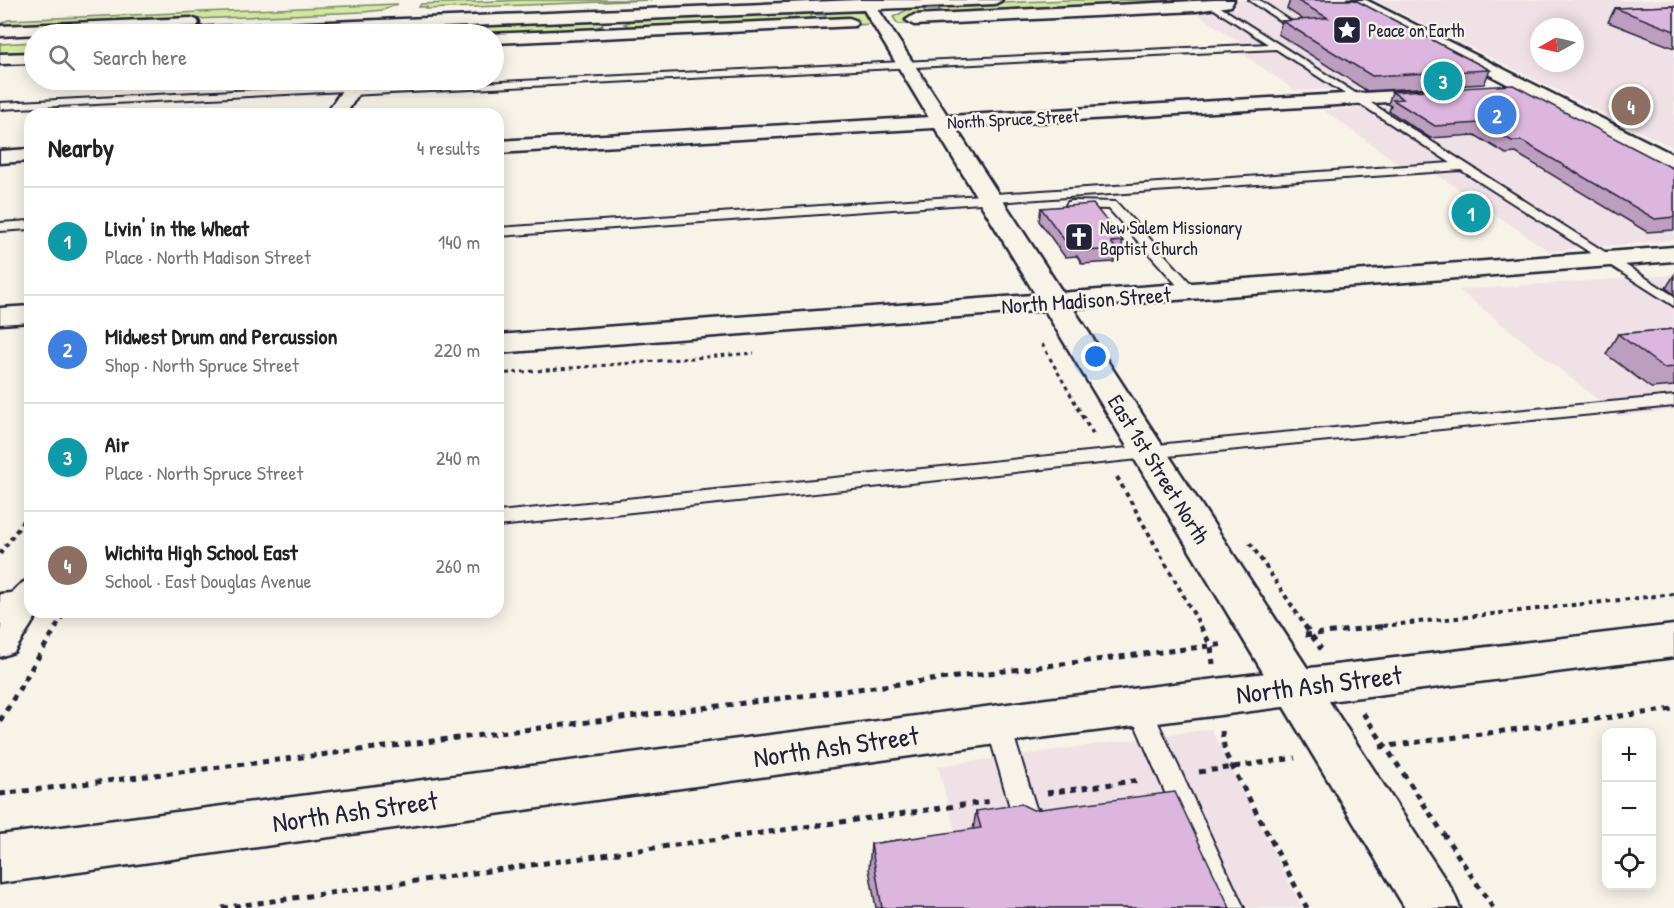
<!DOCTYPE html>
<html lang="en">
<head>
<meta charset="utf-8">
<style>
  body { margin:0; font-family:"Patrick Hand",sans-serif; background:#f2f2f2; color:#222 }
  .controls { position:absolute; right:18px; bottom:18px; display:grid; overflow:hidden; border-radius:12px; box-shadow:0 3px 15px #0003 }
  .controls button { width:54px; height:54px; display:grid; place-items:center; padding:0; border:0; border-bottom:2px solid #e0e0e0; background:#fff; color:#222; font:30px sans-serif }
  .compass { position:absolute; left:1530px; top:18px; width:54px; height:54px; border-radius:50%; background:#fff; box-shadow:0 3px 15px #0003; rotate:262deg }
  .you { position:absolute; left:1096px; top:357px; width:21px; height:21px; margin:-15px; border:4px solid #fff; border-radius:50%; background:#1a73e8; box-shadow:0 0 0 9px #1a73e833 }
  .badge { display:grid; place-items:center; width:39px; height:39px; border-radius:50%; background:#22223b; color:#fff; font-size:20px; font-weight:700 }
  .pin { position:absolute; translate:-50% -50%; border:3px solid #fff; box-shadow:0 2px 6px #0006 }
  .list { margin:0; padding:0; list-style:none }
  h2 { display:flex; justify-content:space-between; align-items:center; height:78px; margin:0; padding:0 24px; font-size:26px }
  h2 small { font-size:20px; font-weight:400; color:#767676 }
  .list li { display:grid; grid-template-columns:39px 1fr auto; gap:18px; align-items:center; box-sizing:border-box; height:108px; padding:0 24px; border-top:2px solid #e0e0e0 }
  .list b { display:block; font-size:22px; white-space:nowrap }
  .list p { margin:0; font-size:20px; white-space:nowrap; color:#767676 }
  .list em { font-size:20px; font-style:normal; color:#767676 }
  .icon { flex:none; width:33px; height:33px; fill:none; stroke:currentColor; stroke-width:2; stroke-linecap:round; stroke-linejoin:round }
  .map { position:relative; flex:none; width:1674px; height:908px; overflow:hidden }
  .search { position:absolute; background:#fff; box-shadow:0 3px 15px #0003; left:24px; top:24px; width:480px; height:66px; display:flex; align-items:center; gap:15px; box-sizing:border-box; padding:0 21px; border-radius:33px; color:#767676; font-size:22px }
  .panel { position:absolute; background:#fff; box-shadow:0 3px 15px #0003; left:24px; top:108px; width:480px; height:510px; border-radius:18px }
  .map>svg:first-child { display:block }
  .built { fill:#efe1e5; fill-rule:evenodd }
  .green { fill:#d3e99d; stroke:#7a866c; stroke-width:1.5 }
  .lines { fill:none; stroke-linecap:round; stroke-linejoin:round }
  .lane-casing { stroke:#22223b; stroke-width:4 }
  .street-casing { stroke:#22223b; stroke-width:5 }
  .secondary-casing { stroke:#22223b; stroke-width:5 }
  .path-far2 { stroke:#22223b; stroke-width:3; stroke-dasharray:4 4; stroke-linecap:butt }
  .path-far1 { stroke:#22223b; stroke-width:4; stroke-dasharray:4.5 4.5; stroke-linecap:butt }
  .path { stroke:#22223b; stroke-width:5; stroke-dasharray:6 6; stroke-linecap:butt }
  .lane { fill:#f7f3e8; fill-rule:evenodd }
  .street { fill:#f7f3e8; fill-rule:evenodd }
  .secondary { fill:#f7f3e8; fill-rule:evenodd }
  .wall { fill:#bd9dc0; stroke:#22223b; stroke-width:1.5 }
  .building { fill:#dcb6df; stroke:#22223b; stroke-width:1.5 }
  .labels { text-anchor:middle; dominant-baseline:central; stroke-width:5; stroke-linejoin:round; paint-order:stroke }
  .far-poi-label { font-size:18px; fill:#22223b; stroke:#f7f3e8; text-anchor:start }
  .far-street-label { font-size:18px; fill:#22223b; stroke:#f7f3e8 }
  .street-label { font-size:22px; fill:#22223b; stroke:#f7f3e8 }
  .near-street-label { font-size:27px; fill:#22223b; stroke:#f7f3e8 }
</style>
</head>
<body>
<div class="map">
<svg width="1674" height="908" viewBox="0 0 1674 908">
  <rect width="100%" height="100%" fill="#f7f3e8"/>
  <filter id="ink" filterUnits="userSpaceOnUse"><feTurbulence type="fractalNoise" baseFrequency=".0167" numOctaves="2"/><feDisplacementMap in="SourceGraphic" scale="12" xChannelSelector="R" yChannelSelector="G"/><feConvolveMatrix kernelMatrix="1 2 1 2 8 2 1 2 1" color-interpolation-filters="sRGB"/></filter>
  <g filter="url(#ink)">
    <path class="built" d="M 1235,0 L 1335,0 L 1489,81 L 1296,91 L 1233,47 L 1244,45 L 1194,12 L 1236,8 Z
      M 1375,0 L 1674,0 L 1674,148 L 1496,60 ZM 1539,27 L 1575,27 L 1575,63 L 1539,63 Z
      M 1490,102 L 1674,183 L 1674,240 L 1549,251 L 1429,169 L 1404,167 L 1323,110 Z
      M 1674,275 L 1674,410 L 1619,416 L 1459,290 Z
      M 1211,729 L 1302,908 L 975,908 L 938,766 Z"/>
    <path class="green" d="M 522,0 L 651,0 L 426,9 L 427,7 L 419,7 L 421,4 Z
      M 1069,0 L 1213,0 L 1209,2 L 951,14 L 938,10 L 924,10 L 925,13 L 910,17 L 915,24 L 898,24 L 893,17 L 907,10 L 930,6 Z
      M 398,4 L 383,10 L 363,12 L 0,27 L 0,24 L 8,20 Z
      M 852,9 L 854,12 L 863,12 L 870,24 L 845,26 L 827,18 L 825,15 L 811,15 L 811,19 L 805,20 L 633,29 L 624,24 L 641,18 Z
      M 586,21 L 597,21 L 603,25 L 593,29 L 478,34 L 413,34 L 417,28 Z
      M 34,42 L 34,53 L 0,55 L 0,44 Z"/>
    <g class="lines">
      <g class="lane-casing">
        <path id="lane" d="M 1249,0 L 1259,0 L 1301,28 L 1294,30 Z
          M 1214,3 L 1674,296 L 1674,306 L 1461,170 L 498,236 L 498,228 L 1451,163 L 1276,49 L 350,95 L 345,91 L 0,109 L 0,103 L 353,85 L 358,89 L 1268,44 L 1211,7 L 1210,5 Z
          M 1072,201 L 1116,202 L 1196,289 L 1198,292 L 1196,295 L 1186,295 L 1109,209 L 1068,208 L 1066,205 L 1068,202 Z
          M 30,221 L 30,229 L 0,231 L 0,223 Z
          M 1674,396 L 1674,406 L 1187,454 L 498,526 L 498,512 L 1187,442 Z
          M 1139,696 L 1147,699 L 1244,908 L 1216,908 L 1127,706 L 1131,699 Z
          M 998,714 L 1006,717 L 1010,724 L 1036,808 L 1044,811 L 1048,820 L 1044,829 C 1034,833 1028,834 1018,830 L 1014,821 L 986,724 L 990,717 Z"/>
      </g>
      <g class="street-casing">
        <path id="street" d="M 1215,0 L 1234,0 L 1231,6 L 1196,11 L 914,25 L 906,20 L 914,15 Z
          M 849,18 L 855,20 L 857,23 L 855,26 L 494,43 L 494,34 L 488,34 Z
          M 147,20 L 155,25 L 144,34 L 127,34 L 141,22 Z
          M 34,53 L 34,63 L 0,64 L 0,54 Z
          M 1434,89 L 1441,91 L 1443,95 L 1441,99 L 498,153 L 498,141 Z
          M 30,149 L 30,161 L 0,163 L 0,151 Z
          M 1674,247 L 1674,261 L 498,353 L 498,335 Z
          M 30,306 L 30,322 L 0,324 L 0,308 Z
          M 22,592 L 30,595 L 30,612 L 39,612 L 36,618 L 22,622 L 0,624 L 0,594 Z
          M 1674,625 L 1674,657 L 1047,737 L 0,883 L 0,835 L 1047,699 Z"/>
      </g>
      <g class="secondary-casing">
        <path id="secondary" d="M 858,0 L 1002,0 L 995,4 L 878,9 L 1452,890 L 1460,908 L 1405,908 L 864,10 L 270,34 L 158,34 L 166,29 Z
          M 1348,0 L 1366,0 L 1674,155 L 1674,169 L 1666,168 Z
          M 191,18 L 197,20 L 199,23 L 197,26 L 0,36 L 0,26 Z
          M 349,80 L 367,80 L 346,114 L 326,114 Z
          M 30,579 L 30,612 L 39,612 L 14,652 L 0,657 C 0,626 0,591 30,579 Z"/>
      </g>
      <path class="path-far2" d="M 1042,344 L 1078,408
        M 498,374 L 754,353"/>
      <path class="path-far1" d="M 1077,407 L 1093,434
        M 1117,477 L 1201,627
        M 1250,543 L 1306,627
        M 0,554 L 30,512
        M 56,627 L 65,612
        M 1374,627 L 1674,594"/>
      <path class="path" d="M 1200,626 L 1211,646 L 1213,664
        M 1305,626 L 1321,649
        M 1305,635 L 1388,626
        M 1363,713 L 1493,908
        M 0,721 L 57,626
        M 1222,731 L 1225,753 L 1307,908
        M 1380,747 L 1674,709
        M 1199,772 L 1295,758
        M 1047,793 L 1141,780
        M 0,794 L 1226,644
        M 222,908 L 992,801"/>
      <use href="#lane" class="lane"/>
      <use href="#street" class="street"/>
      <use href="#secondary" class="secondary"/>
    </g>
    <path class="wall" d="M 1290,0 L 1355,0 L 1490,70 L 1484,84 L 1367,91 L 1278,34 L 1282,21 L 1304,20 L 1287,9 Z
      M 1674,6 L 1674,48 L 1608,22 L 1615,8 Z
      M 1392,92 L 1674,169 L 1674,230 L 1647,232 L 1516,153 L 1506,154 L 1475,135 L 1430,138 L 1389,111 L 1391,106 L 1388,104 Z
      M 1041,208 L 1123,241 L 1120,254 L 1115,254 L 1114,262 L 1082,264 L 1077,256 L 1065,257 L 1039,221 Z
      M 1674,275 L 1674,294 L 1666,288 Z
      M 1674,329 L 1674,386 L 1651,388 L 1606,354 L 1618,334 Z
      M 976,811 L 1230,908 L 876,908 L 869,869 L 871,844 L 973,830 Z"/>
    <path class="building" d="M 1296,0 L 1355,0 L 1490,70 L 1372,76 L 1282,21 L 1328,18 Z
      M 1674,6 L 1674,31 L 1615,8 Z
      M 1513,85 L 1674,169 L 1674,217 L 1655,219 L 1522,141 L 1512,141 L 1480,123 L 1435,126 L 1393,100 L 1403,99 L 1392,92 Z
      M 1093,204 L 1123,241 L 1111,242 L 1116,249 L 1085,251 L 1079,244 L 1068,245 L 1041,208 Z
      M 1674,329 L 1674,367 L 1664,368 L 1618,334 Z
      M 1175,792 L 1230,908 L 882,908 L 871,844 L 981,828 L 976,811 L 1021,804 L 1033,810 Z"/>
  </g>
  <defs>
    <g id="sight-square" transform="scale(1.5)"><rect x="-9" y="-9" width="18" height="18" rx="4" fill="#22223b" stroke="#f7f3e8"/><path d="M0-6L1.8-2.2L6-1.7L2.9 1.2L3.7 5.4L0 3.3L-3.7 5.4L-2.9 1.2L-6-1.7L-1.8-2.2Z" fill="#fff"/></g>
    <g id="church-square" transform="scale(1.5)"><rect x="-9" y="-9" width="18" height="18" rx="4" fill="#22223b" stroke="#f7f3e8"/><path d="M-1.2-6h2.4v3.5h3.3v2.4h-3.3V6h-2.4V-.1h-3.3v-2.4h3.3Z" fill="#fff"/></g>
  </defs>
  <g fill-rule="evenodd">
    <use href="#sight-square" x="1347" y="30"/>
    <use href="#church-square" x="1079" y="237"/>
  </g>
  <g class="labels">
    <g class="far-poi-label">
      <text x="1368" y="30">Peace on Earth</text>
      <text x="1100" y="227">New Salem Missionary<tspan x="1100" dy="21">Baptist Church</tspan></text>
    </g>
    <g class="far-street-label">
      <text transform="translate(1013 119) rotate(-3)">North Spruce Street</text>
    </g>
    <g class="street-label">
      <text transform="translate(1086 300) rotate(-4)">North Madison Street</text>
      <text transform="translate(1159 469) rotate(58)">East 1st Street North</text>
    </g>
    <g class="near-street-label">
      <text transform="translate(1319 684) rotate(-7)">North Ash Street</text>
      <text transform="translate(836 746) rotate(-8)">North Ash Street</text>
      <text transform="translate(355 811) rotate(-8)">North Ash Street</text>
    </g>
  </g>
</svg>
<div class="controls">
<button>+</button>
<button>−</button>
<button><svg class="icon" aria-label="locate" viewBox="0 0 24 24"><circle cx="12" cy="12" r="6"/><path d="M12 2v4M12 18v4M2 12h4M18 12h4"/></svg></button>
</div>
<svg class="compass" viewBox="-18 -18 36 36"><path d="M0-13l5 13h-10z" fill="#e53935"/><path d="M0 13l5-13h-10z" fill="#767676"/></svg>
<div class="you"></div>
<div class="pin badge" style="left:1471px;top:213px;background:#0f9aa8">1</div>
<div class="pin badge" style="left:1497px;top:115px;background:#3f7fe0">2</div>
<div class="pin badge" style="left:1443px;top:81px;background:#0f9aa8">3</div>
<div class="pin badge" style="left:1631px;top:106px;background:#8d6e63">4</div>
<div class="search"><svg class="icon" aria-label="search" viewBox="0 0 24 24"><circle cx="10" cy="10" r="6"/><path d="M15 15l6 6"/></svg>Search here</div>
<section class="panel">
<h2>Nearby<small>4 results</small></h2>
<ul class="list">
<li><span class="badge" style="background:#0f9aa8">1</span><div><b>Livin' in the Wheat</b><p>Place · North Madison Street</p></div><em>140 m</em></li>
<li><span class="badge" style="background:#3f7fe0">2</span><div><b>Midwest Drum and Percussion</b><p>Shop · North Spruce Street</p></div><em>220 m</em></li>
<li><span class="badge" style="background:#0f9aa8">3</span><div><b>Air</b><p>Place · North Spruce Street</p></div><em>240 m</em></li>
<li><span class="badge" style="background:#8d6e63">4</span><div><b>Wichita High School East</b><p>School · East Douglas Avenue</p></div><em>260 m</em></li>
</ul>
</section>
</div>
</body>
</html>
